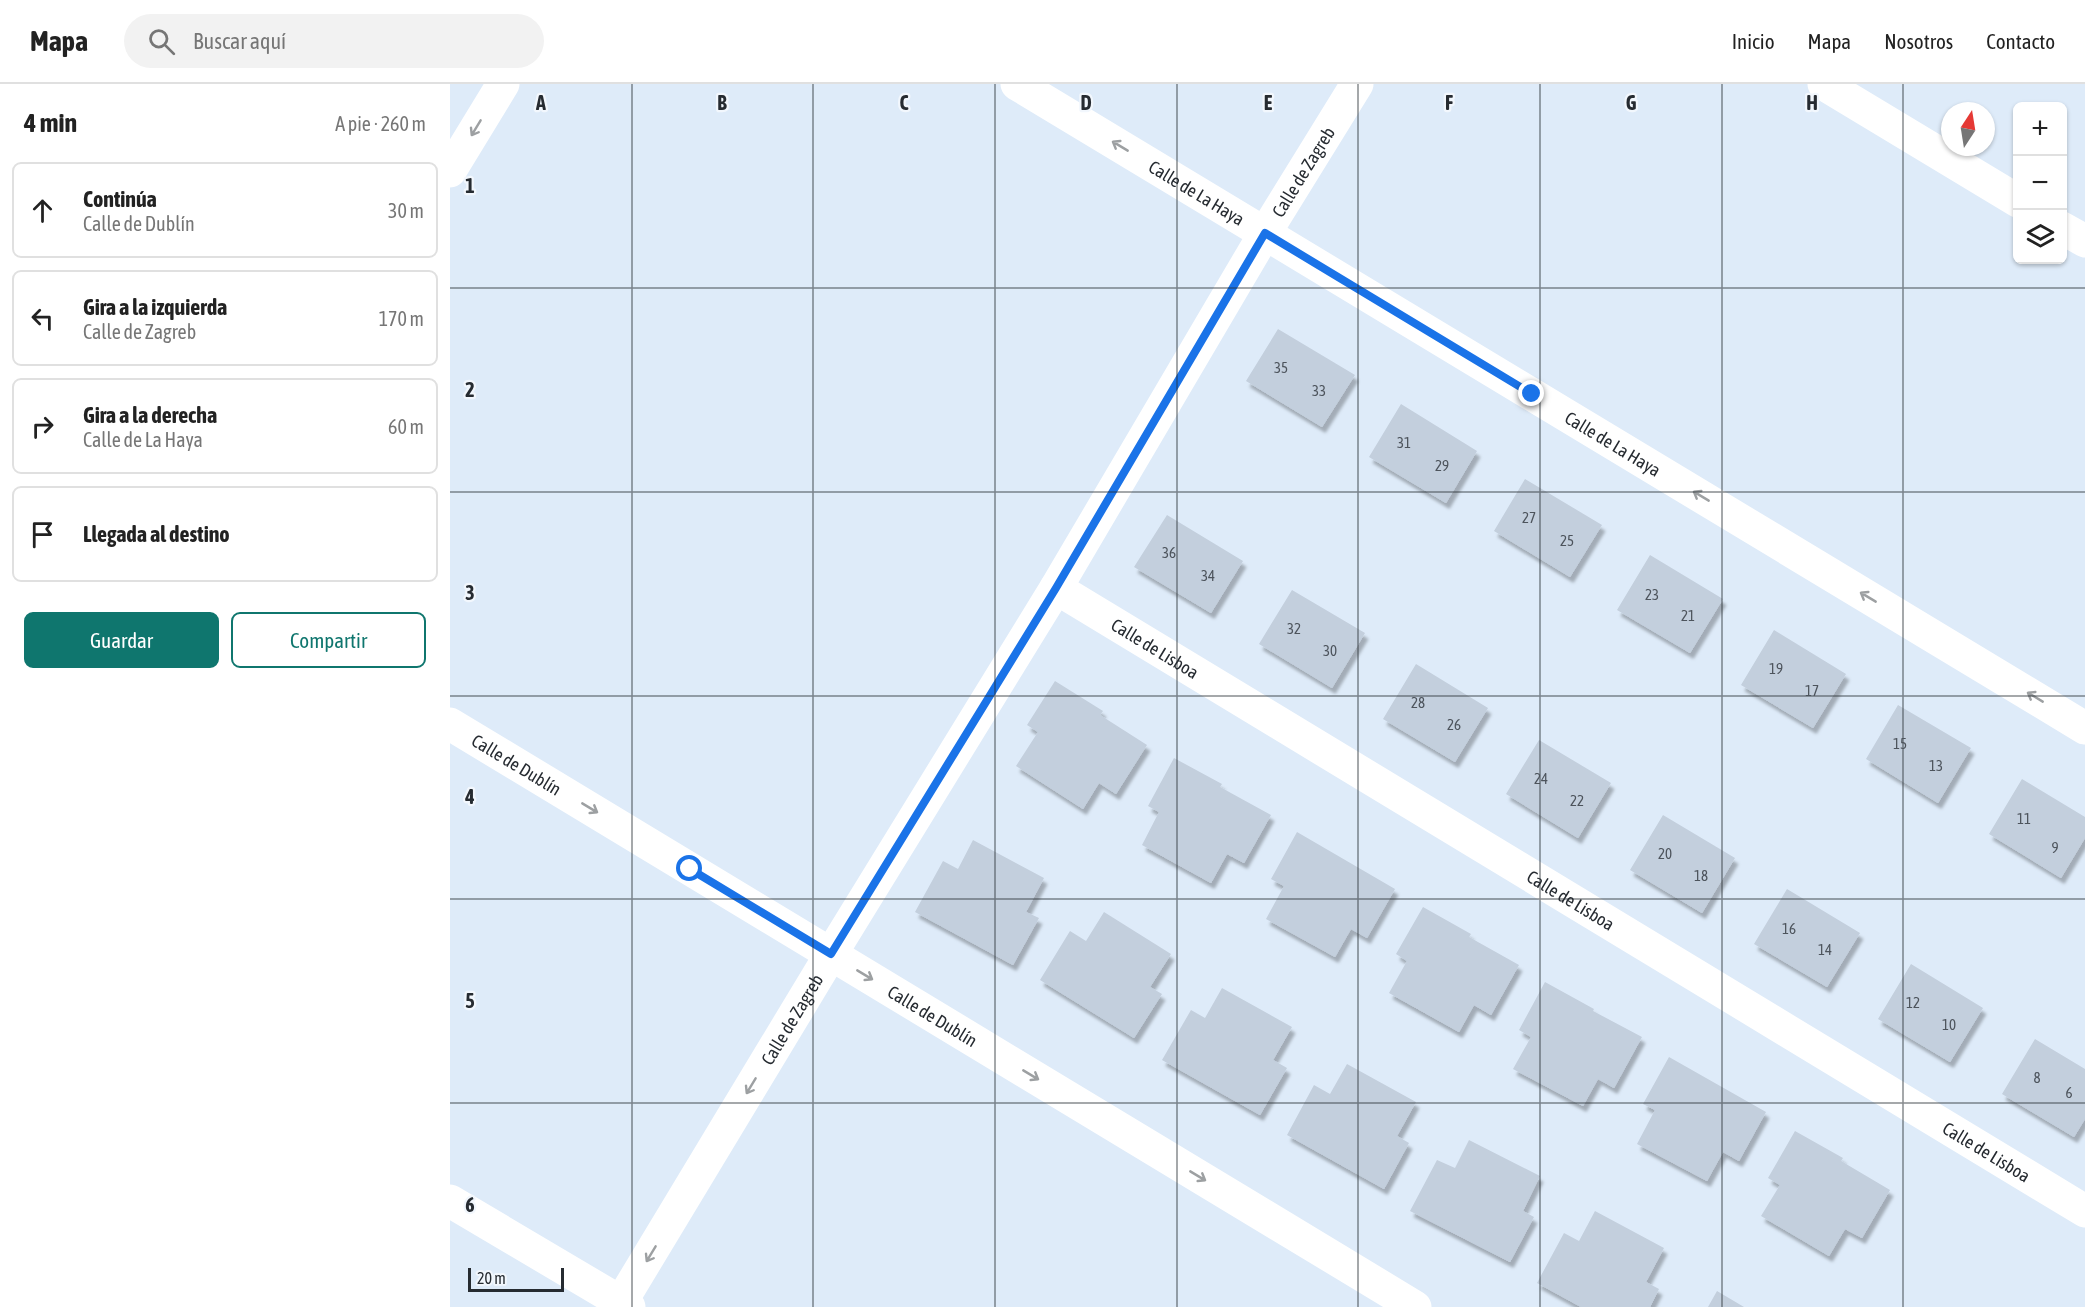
<!DOCTYPE html>
<html lang="es">
<head>
<meta charset="utf-8">
<style>
  body { margin:0; font-family:"Asap Condensed",sans-serif; background:#f2f2f2; color:#222 }
  .controls { position:absolute; right:18px; top:18px; display:grid; overflow:hidden; border-radius:9px; box-shadow:0 2px 4px #0004 }
  .controls button { width:54px; height:54px; display:grid; place-items:center; padding:0; border:0; border-bottom:2px solid #e0e0e0; background:#fff; color:#222; font:30px sans-serif }
  .compass { position:absolute; left:1491px; top:18px; width:54px; height:54px; border-radius:50%; background:#fff; box-shadow:0 2px 4px #0004; rotate:12deg }
  .scale { position:absolute; left:18px; bottom:15px; width:96px; box-sizing:border-box; padding-left:6px; border:3px solid #262b31; border-top:0; font-size:16px; line-height:21px; white-space:nowrap; color:#262b31; -webkit-text-stroke:4px #f2f7fd; paint-order:stroke }
  .stop { position:absolute; width:18px; height:18px; margin:-14px; border:4px solid #1a73e8; border-radius:50%; background:#fff }
  .stop.end { background:#1a73e8; border-color:#fff; box-shadow:0 2px 6px #0008 }
  .list { margin:0; padding:0; list-style:none }
  h2 { display:flex; justify-content:space-between; align-items:center; height:78px; margin:0; padding:0 24px; font-size:26px }
  h2 small { font-size:20px; font-weight:400; color:#767676 }
  .list li { display:grid; grid-template-columns:39px 1fr auto; gap:18px; align-items:center; box-sizing:border-box; height:96px; margin:0 12px 12px; padding:0 12px; border:2px solid #e0e0e0; border-radius:9px }
  .list b { display:block; font-size:22px; white-space:nowrap }
  .list p { margin:0; font-size:20px; white-space:nowrap; color:#767676 }
  .list em { font-size:20px; font-style:normal; color:#767676 }
  .actions { display:flex; gap:12px; padding:18px 24px }
  .actions a { flex:1; padding:14px 0; border:2px solid #0f766e; border-radius:9px; text-align:center; font-size:21px; color:#0f766e }
  .actions .main { background:#0f766e; color:#fff }
  .icon { flex:none; width:33px; height:33px; fill:none; stroke:currentColor; stroke-width:2; stroke-linecap:round; stroke-linejoin:round }
  .map { position:relative; flex:none; width:1635px; height:1223px; overflow:hidden }
  header { display:flex; align-items:center; gap:36px; box-sizing:border-box; height:84px; padding:0 30px; background:#fff; border-bottom:2px solid #e0e0e0 }
  header strong { font-size:28px }
  nav { display:flex; gap:33px; margin-inline-start:auto; font-size:21px }
  .search { width:420px; height:54px; background:#f2f2f2; display:flex; align-items:center; gap:15px; box-sizing:border-box; padding:0 21px; border-radius:33px; color:#767676; font-size:22px }
  main { display:flex }
  aside { flex:1; background:#fff }
  .map>svg:first-child { display:block }
  .building { fill:#c3cfdd; filter:url(#shadow) }
  .lines { fill:none; stroke-linecap:round; stroke-linejoin:round }
  .minor { stroke:#fff; stroke-width:33 }
  .oneway { stroke:#9da0a2 }
  .route { stroke:#1a73e8; stroke-width:8 }
  .grid { fill:none; stroke:#262b31; stroke-width:1.5; stroke-opacity:0.55 }
  .labels { text-anchor:middle; dominant-baseline:central; stroke-width:4.5; stroke-linejoin:round; paint-order:stroke }
  .number-label { font-size:15px; fill:#4d545c }
  .street-label { font-size:18px; fill:#262b31; stroke:#f2f7fd }
  .grid-label { font-size:20px; text-anchor:middle; font-weight:bold; fill:#262b31; stroke:#f2f7fd; stroke-width:4.5; stroke-linejoin:round; paint-order:stroke }
</style>
</head>
<body>
<header>
<strong>Mapa</strong>
<div class="search"><svg class="icon" aria-label="search" viewBox="0 0 24 24"><circle cx="10" cy="10" r="6"/><path d="M15 15l6 6"/></svg>Buscar aquí</div>
<nav><a>Inicio</a><a>Mapa</a><a>Nosotros</a><a>Contacto</a></nav>
</header>
<main>
<aside>
<h2>4 min<small>A pie · 260 m</small></h2>
<ul class="list">
<li><svg class="icon" aria-label="ahead" viewBox="0 0 24 24"><path d="M12 20V5M6 11l6-6 6 6"/></svg><div><b>Continúa</b><p>Calle de Dublín</p></div><em>30 m</em></li>
<li><svg class="icon" aria-label="left" viewBox="0 0 24 24"><path d="M17 20v-9H6M10 6l-5 5 5 5"/></svg><div><b>Gira a la izquierda</b><p>Calle de Zagreb</p></div><em>170 m</em></li>
<li><svg class="icon" aria-label="right" viewBox="0 0 24 24"><path d="M7 20v-9h11M14 6l5 5-5 5"/></svg><div><b>Gira a la derecha</b><p>Calle de La Haya</p></div><em>60 m</em></li>
<li><svg class="icon" aria-label="arrive" viewBox="0 0 24 24"><path d="M6 21V4h12l-3 4 3 4H6"/></svg><div><b>Llegada al destino</b></div></li>
</ul>
<div class="actions"><a class="main">Guardar</a><a>Compartir</a></div>
</aside>
<div class="map">
<svg width="1635" height="1223" viewBox="0 0 1635 1223">
  <defs>
    <filter id="shadow"><feDropShadow dx="3.5" dy="6" stdDeviation="1.5" flood-color="#0004"/></filter>
  </defs>
  <rect width="100%" height="100%" fill="#deebf9"/>
  <path class="building" d="M 828,245 L 905,291 L 872,343 L 796,297 Z
    M 951,320 L 1027,367 L 996,419 L 919,373 Z
    M 1075,395 L 1152,441 L 1120,493 L 1044,447 Z
    M 717,431 L 793,477 L 761,529 L 684,483 Z
    M 1200,471 L 1273,515 L 1240,569 L 1167,526 Z
    M 842,506 L 915,549 L 882,604 L 809,560 Z
    M 1324,546 L 1396,590 L 1363,644 L 1291,601 Z
    M 966,580 L 1038,624 L 1005,678 L 933,635 Z
    M 605,597 L 653,627 L 650,631 L 697,661 L 666,710 L 649,699 L 633,725 L 566,682 L 588,648 L 577,641 Z
    M 1448,621 L 1521,664 L 1488,719 L 1416,675 Z
    M 1089,656 L 1161,699 L 1128,754 L 1056,710 Z
    M 724,674 L 772,700 L 770,703 L 821,731 L 794,779 L 777,770 L 761,799 L 692,761 L 709,728 L 698,722 Z
    M 1572,695 L 1635,733 L 1635,754 L 1611,794 L 1539,750 Z
    M 1213,731 L 1285,774 L 1252,829 L 1180,786 Z
    M 847,748 L 945,805 L 917,854 L 901,845 L 885,873 L 816,835 L 834,802 L 821,795 Z
    M 523,756 L 594,794 L 576,828 L 589,834 L 563,881 L 465,828 L 493,777 L 508,785 Z
    M 1337,805 L 1410,849 L 1377,903 L 1304,860 Z
    M 973,823 L 1021,850 L 1019,853 L 1069,881 L 1041,931 L 1024,921 L 1009,948 L 939,909 L 957,877 L 946,870 Z
    M 654,828 L 721,870 L 700,903 L 712,910 L 684,954 L 590,896 L 620,847 L 636,857 Z
    M 1461,880 L 1533,924 L 1500,978 L 1428,935 Z
    M 1095,898 L 1144,925 L 1143,927 L 1192,953 L 1164,1004 L 1148,995 L 1133,1022 L 1063,985 L 1081,953 L 1069,946 Z
    M 772,904 L 842,943 L 823,976 L 837,984 L 810,1031 L 712,976 L 741,926 L 755,934 Z
    M 1585,955 L 1635,985 L 1635,1035 L 1624,1053 L 1552,1010 Z
    M 1219,973 L 1316,1028 L 1289,1077 L 1273,1068 L 1257,1097 L 1187,1060 L 1205,1026 L 1193,1020 Z
    M 897,980 L 966,1018 L 947,1052 L 959,1059 L 934,1105 L 837,1051 L 864,1001 L 880,1010 Z
    M 1345,1047 L 1393,1074 L 1391,1077 L 1440,1106 L 1412,1154 L 1395,1145 L 1379,1172 L 1311,1132 L 1330,1101 L 1318,1094 Z
    M 1019,1056 L 1090,1092 L 1073,1127 L 1084,1133 L 1060,1178 L 960,1127 L 987,1076 L 1005,1084 Z
    M 1145,1127 L 1214,1164 L 1196,1198 L 1209,1205 L 1200,1223 L 1131,1223 L 1087,1199 L 1114,1149 L 1129,1157 Z
    M 1267,1207 L 1294,1223 L 1258,1223 Z"/>
  <g class="lines">
    <g class="minor">
      <path id="s1" d="M 567,0 L 1635,644"/>
      <path d="M 1374,0 L 1568,117"/>
      <path d="M 0,87 L 53,0"/>
      <path d="M 1612,144 L 1635,157"/>
      <path id="s2" d="M 606,504 L 1635,1127"/>
      <path id="s3" d="M 0,640 L 965,1223"/>
      <path d="M 0,1117 L 179,1223"/>
      <path id="s4" d="M 168,1223 L 381,870 L 606,504 L 815,149 L 907,0"/>
    </g>
  </g>
  <defs><path id="oneway-shaft" d="M-6 0H5M1.5-3L5.5 0L1.5 3" fill="none" stroke-width="1.6" stroke-linecap="round" stroke-linejoin="round" transform="scale(1.5)"/></defs>
  <g class="oneway">
    <use href="#oneway-shaft" transform="translate(26 44) rotate(121)"/>
    <use href="#oneway-shaft" transform="translate(670 62) rotate(-149)"/>
    <use href="#oneway-shaft" transform="translate(1251 412) rotate(-149)"/>
    <use href="#oneway-shaft" transform="translate(1418 513) rotate(-149)"/>
    <use href="#oneway-shaft" transform="translate(1585 613) rotate(-149)"/>
    <use href="#oneway-shaft" transform="translate(140 724) rotate(31)"/>
    <use href="#oneway-shaft" transform="translate(415 891) rotate(31)"/>
    <use href="#oneway-shaft" transform="translate(581 991) rotate(31)"/>
    <use href="#oneway-shaft" transform="translate(301 1002) rotate(121)"/>
    <use href="#oneway-shaft" transform="translate(748 1092) rotate(31)"/>
    <use href="#oneway-shaft" transform="translate(201 1170) rotate(121)"/>
  </g>
  <g class="lines">
    <path class="route" d="M 240,785 L 381,870 L 606,504 L 815,149 L 1082,310"/>
  </g>
  <path class="grid" d="M 182,0 L 182,1223M 363,0 L 363,1223M 545,0 L 545,1223M 727,0 L 727,1223M 908,0 L 908,1223M 1090,0 L 1090,1223M 1272,0 L 1272,1223M 1453,0 L 1453,1223M 0,204 L 1635,204M 0,408 L 1635,408M 0,612 L 1635,612M 0,815 L 1635,815M 0,1019 L 1635,1019"/>
  <g class="labels">
    <g class="number-label">
      <text x="831" y="283">35</text>
      <text x="869" y="306">33</text>
      <text x="954" y="358">31</text>
      <text x="992" y="381">29</text>
      <text x="1079" y="433">27</text>
      <text x="1117" y="456">25</text>
      <text x="719" y="468">36</text>
      <text x="758" y="491">34</text>
      <text x="1202" y="510">23</text>
      <text x="1238" y="531">21</text>
      <text x="844" y="544">32</text>
      <text x="880" y="566">30</text>
      <text x="1326" y="584">19</text>
      <text x="1362" y="606">17</text>
      <text x="968" y="618">28</text>
      <text x="1004" y="640">26</text>
      <text x="1450" y="659">15</text>
      <text x="1486" y="681">13</text>
      <text x="1091" y="694">24</text>
      <text x="1127" y="716">22</text>
      <text x="1574" y="734">11</text>
      <text x="1605" y="763">9</text>
      <text x="1215" y="769">20</text>
      <text x="1251" y="791">18</text>
      <text x="1339" y="844">16</text>
      <text x="1375" y="865">14</text>
      <text x="1463" y="918">12</text>
      <text x="1499" y="940">10</text>
      <text x="1587" y="993">8</text>
      <text x="1619" y="1008">6</text>
    </g>
    <g class="street-label">
      <text stroke="none"><textPath href="#s4" startOffset="1326">Calle de Zagreb</textPath></text>
      <text stroke="none"><textPath href="#s1" startOffset="210">Calle de La Haya</textPath></text>
      <text stroke="none"><textPath href="#s1" startOffset="696">Calle de La Haya</textPath></text>
      <text stroke="none"><textPath href="#s2" startOffset="116">Calle de Lisboa</textPath></text>
      <text stroke="none"><textPath href="#s3" startOffset="78">Calle de Dublín</textPath></text>
      <text stroke="none"><textPath href="#s2" startOffset="602">Calle de Lisboa</textPath></text>
      <text stroke="none"><textPath href="#s3" startOffset="564">Calle de Dublín</textPath></text>
      <text stroke="none"><textPath href="#s4" startOffset="336">Calle de Zagreb</textPath></text>
      <text stroke="none"><textPath href="#s2" startOffset="1088">Calle de Lisboa</textPath></text>
    </g>
  </g>
  <g class="grid-label">
    <text x="91" y="26">A</text>
    <text x="272" y="26">B</text>
    <text x="454" y="26">C</text>
    <text x="636" y="26">D</text>
    <text x="818" y="26">E</text>
    <text x="999" y="26">F</text>
    <text x="1181" y="26">G</text>
    <text x="1362" y="26">H</text>
    <text x="20" y="109">1</text>
    <text x="20" y="313">2</text>
    <text x="20" y="516">3</text>
    <text x="20" y="720">4</text>
    <text x="20" y="924">5</text>
    <text x="20" y="1128">6</text>
  </g>
</svg>
<div class="controls">
<button>+</button>
<button>−</button>
<button><svg class="icon" aria-label="layers" viewBox="0 0 24 24"><path d="M12 4l9 5-9 5-9-5zM3 14l9 5 9-5"/></svg></button>
</div>
<svg class="compass" viewBox="-18 -18 36 36"><path d="M0-13l5 13h-10z" fill="#e53935"/><path d="M0 13l5-13h-10z" fill="#767676"/></svg>
<div class="scale">20 m</div>
<div class="stop" style="left:240px;top:785px"></div>
<div class="stop end" style="left:1082px;top:310px"></div>
</div>
</main>
</body>
</html>
